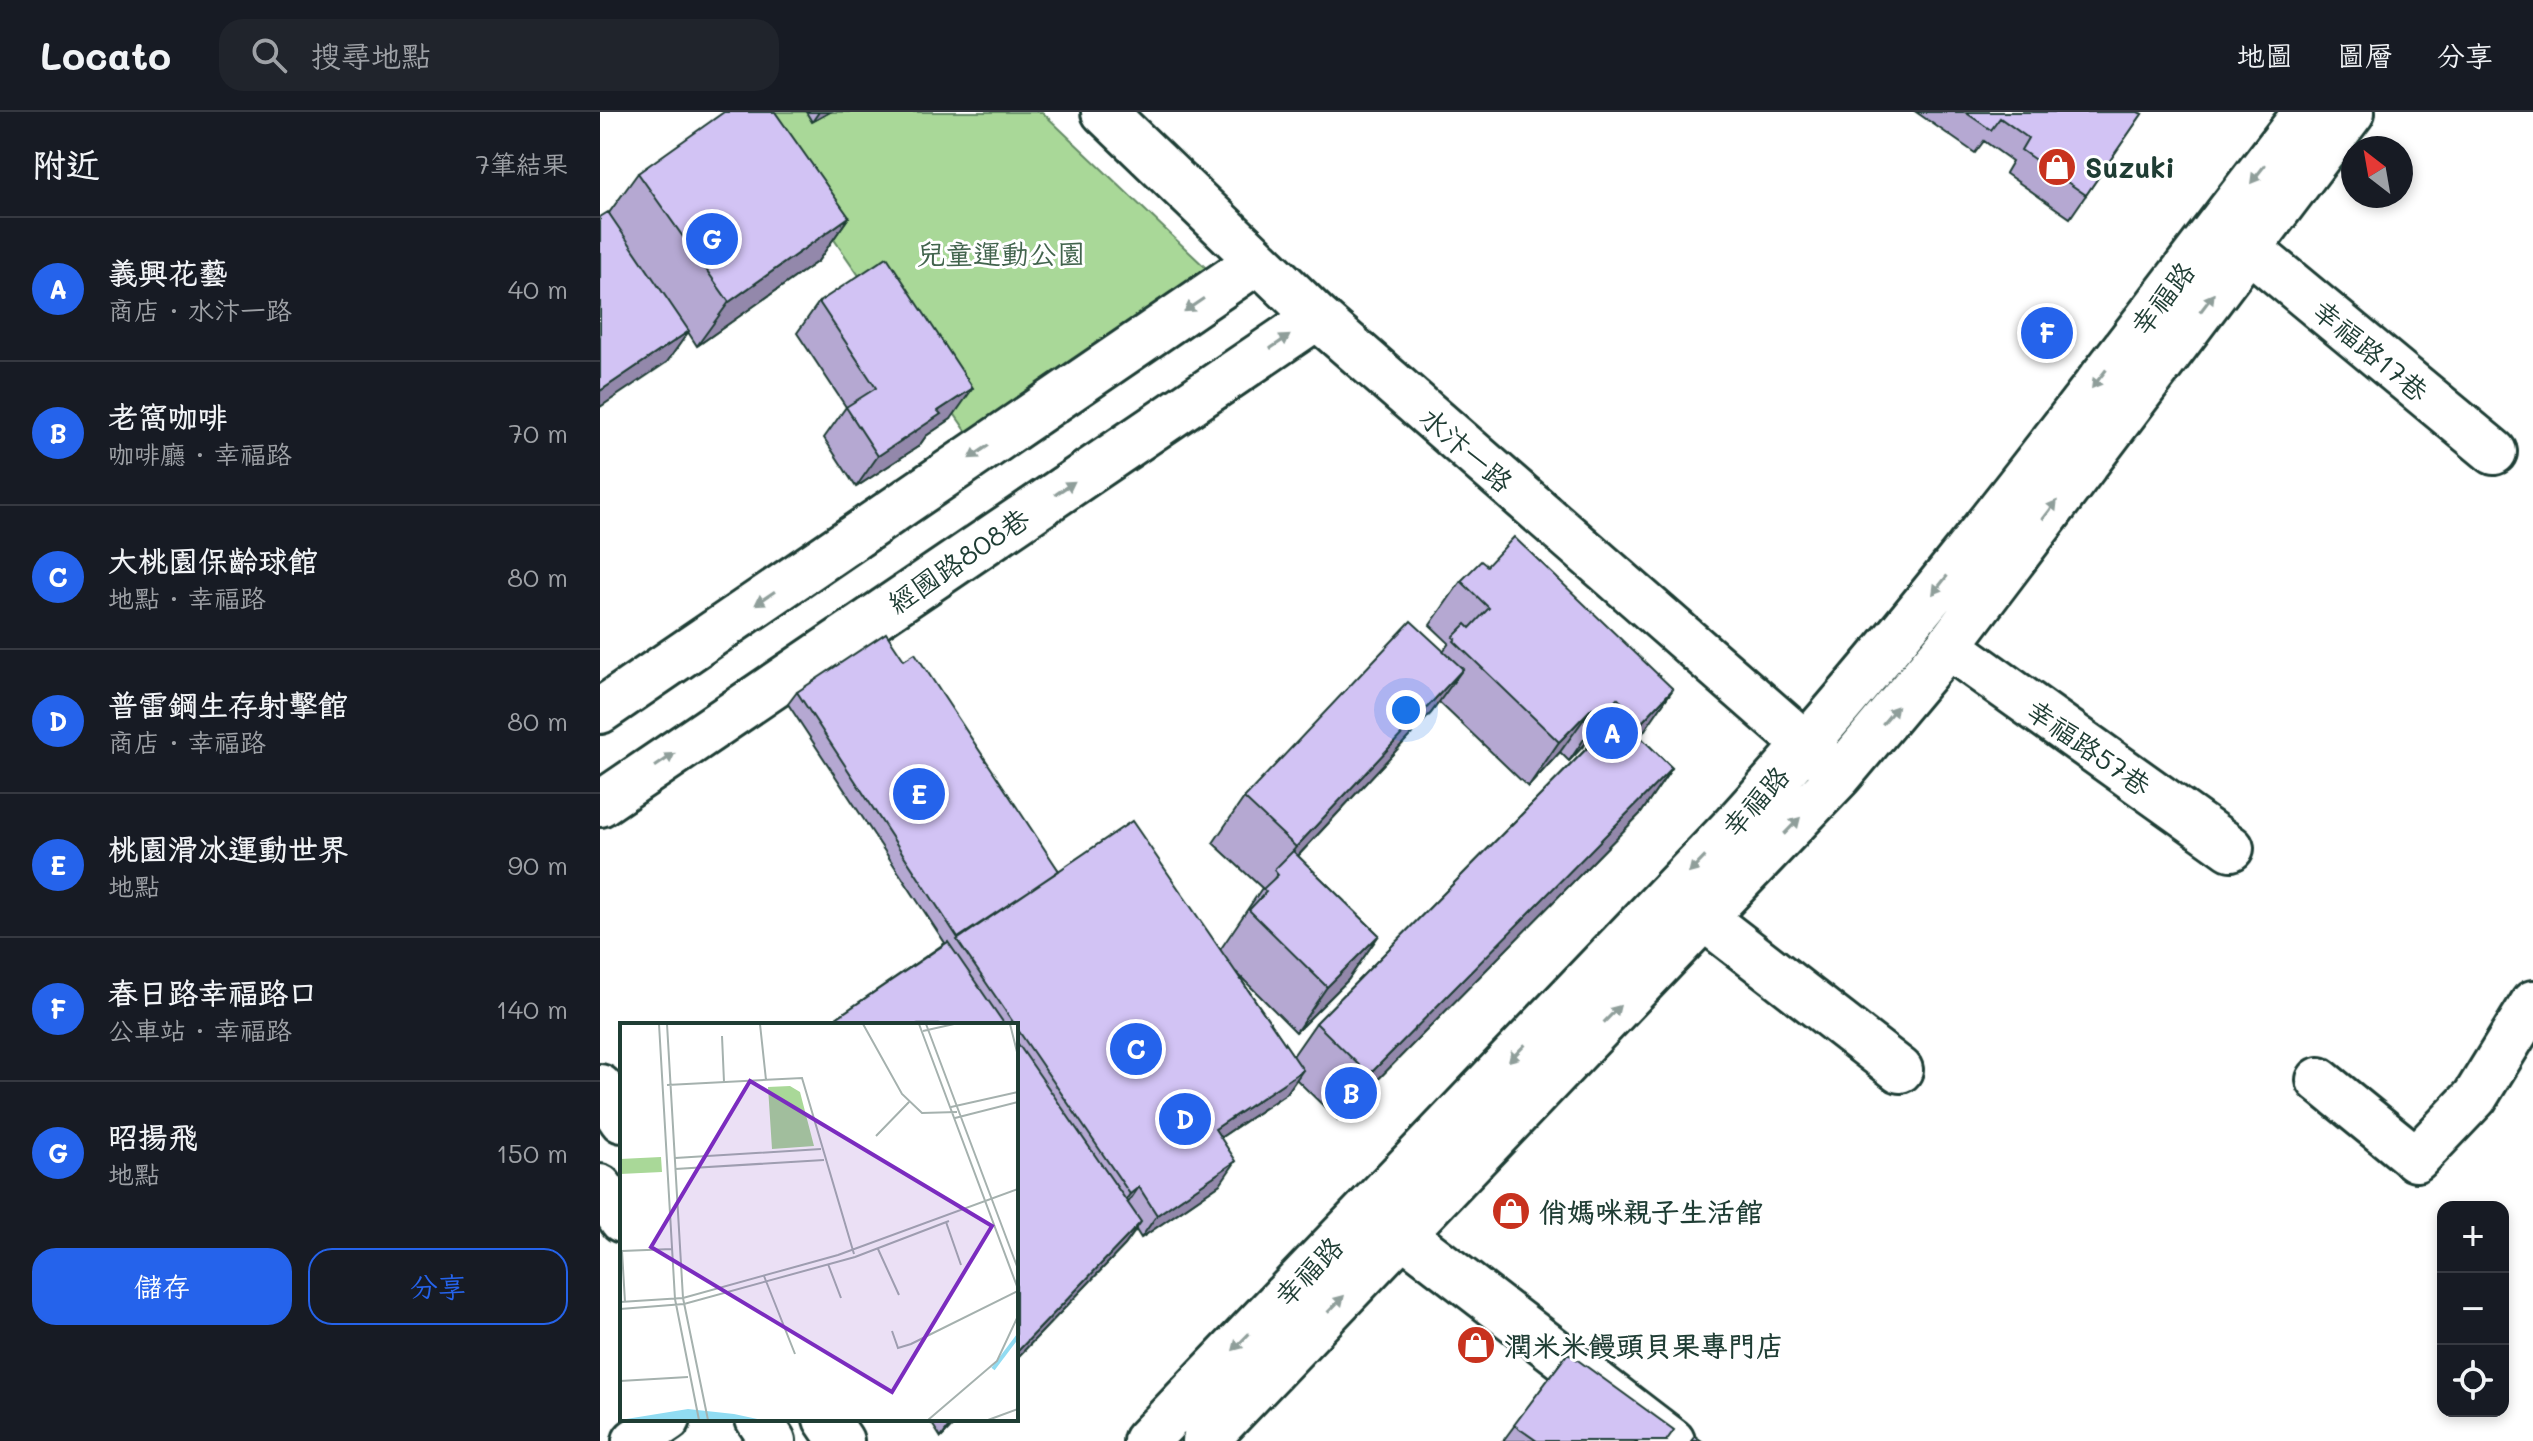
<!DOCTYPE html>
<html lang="zh-TW">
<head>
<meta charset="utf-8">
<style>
  body { margin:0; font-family:Mali,"LXGW WenKai TC",sans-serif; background:#20242c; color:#f1f3f6 }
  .controls { position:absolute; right:24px; bottom:24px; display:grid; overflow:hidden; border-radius:16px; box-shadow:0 4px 12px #0003 }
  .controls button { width:72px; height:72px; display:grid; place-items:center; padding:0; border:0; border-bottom:2px solid #363941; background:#171b24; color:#f1f3f6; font:40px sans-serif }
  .compass { position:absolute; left:1741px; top:24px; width:72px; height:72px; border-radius:50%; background:#171b24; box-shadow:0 4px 12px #0003; rotate:329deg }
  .you { position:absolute; left:806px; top:598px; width:28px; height:28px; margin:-20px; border:6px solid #fff; border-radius:50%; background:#1a73e8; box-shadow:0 0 0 12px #1a73e833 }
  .badge { display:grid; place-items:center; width:52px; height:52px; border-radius:50%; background:#2563eb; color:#fff; font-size:26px; font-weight:700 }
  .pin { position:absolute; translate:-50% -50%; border:4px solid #fff; box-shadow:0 2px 8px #0006 }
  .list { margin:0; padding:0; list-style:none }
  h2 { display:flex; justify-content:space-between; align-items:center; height:104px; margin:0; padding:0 32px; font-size:34px }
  h2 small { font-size:26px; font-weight:400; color:#9ea1a6 }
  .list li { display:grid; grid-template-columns:52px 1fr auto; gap:24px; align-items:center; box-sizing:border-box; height:144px; padding:0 32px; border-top:2px solid #363941 }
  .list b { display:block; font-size:30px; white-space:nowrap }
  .list p { margin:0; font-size:26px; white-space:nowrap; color:#9ea1a6 }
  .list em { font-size:26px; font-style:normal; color:#9ea1a6 }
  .actions { display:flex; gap:16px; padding:24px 32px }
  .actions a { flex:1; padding:18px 0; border:2px solid #2563eb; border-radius:24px; text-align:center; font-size:28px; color:#2563eb }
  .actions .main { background:#2563eb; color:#fff }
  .icon { flex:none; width:44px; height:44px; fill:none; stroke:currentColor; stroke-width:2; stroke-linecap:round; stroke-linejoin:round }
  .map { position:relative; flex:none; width:1933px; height:1329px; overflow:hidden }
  header { display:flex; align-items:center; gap:48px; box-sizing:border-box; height:112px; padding:0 40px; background:#171b24; border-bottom:2px solid #363941 }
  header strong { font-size:38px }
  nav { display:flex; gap:44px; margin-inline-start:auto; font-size:28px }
  .search { width:560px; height:72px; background:#20242c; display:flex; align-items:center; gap:20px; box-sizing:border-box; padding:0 28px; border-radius:24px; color:#9ea1a6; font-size:30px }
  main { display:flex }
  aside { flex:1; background:#171b24 }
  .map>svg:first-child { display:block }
  .green { fill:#a9d898; stroke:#648a66; stroke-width:2 }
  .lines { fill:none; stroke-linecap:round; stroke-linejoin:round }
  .minor-casing { stroke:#1f3d34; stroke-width:50 }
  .minor { stroke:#fff; stroke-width:44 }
  .wall { fill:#b5a8d2; stroke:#1f3d34; stroke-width:2; fill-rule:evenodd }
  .shaded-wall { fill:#9388ab; stroke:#1f3d34; stroke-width:2 }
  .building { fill:#d2c3f4; stroke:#1f3d34; stroke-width:2 }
  .oneway { fill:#8f9e9a }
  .labels { text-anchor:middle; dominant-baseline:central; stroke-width:6; stroke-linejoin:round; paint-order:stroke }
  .poi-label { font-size:28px; font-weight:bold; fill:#1f3d34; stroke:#fff; text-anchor:start }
  .park-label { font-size:28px; fill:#42644d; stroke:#fff }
  .street-label { font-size:28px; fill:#1f3d34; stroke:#fff }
  .inset-river { fill:none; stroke:#91dcf2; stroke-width:4 }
  .inset-road { fill:none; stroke:#a5b1ae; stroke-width:2 }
  .view { fill:#7b2cbf; fill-opacity:0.15; stroke:#7b2cbf; stroke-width:4 }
  .inset-edge { fill:none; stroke:#1f3d34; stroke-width:4 }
</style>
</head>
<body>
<header>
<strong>Locato</strong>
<div class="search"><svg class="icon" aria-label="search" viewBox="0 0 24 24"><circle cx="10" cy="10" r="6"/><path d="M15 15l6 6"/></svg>搜尋地點</div>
<nav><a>地圖</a><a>圖層</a><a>分享</a></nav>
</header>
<main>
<aside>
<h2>附近<small>7筆結果</small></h2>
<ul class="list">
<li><span class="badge">A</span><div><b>義興花藝</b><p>商店 · 水汴一路</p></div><em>40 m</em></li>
<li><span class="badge">B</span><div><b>老窩咖啡</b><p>咖啡廳 · 幸福路</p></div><em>70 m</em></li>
<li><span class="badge">C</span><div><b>大桃園保齡球館</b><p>地點 · 幸福路</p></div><em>80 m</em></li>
<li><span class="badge">D</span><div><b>普雷鋼生存射擊館</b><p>商店 · 幸福路</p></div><em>80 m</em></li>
<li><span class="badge">E</span><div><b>桃園滑冰運動世界</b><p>地點</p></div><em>90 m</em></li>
<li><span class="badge">F</span><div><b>春日路幸福路口</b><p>公車站 · 幸福路</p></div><em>140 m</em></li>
<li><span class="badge">G</span><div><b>昭揚飛</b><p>地點</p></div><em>150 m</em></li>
</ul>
<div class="actions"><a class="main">儲存</a><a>分享</a></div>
</aside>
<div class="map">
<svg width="1933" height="1329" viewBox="0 0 1933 1329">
  <rect width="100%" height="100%" fill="#fff"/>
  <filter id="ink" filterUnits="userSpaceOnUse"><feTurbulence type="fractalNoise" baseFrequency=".0125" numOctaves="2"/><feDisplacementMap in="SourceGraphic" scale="16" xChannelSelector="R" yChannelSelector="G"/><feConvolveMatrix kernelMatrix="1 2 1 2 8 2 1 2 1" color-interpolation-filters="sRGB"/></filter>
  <g filter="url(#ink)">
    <path class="green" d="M 146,0 L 442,0 L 608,158 L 369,323 Z"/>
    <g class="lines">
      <g class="minor-casing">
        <path id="minor" d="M 504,0 L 717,205 L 1227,651
          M 1648,136 L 1894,340
          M 1348,534 L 1631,736
          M 0,599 L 658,149
          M 0,692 L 717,205
          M 1104,806 L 1300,958
          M 1719,968 L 1816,1047 L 1875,985 L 1933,891
          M 0,975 L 22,1008
          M 0,1075 L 22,1108
          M 780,1105 L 1072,1329
          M 158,1307 L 173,1329
          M 226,1307 L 241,1329
          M 35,1329 L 68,1307
          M 546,1329 L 1133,715 C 1339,489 1519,241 1706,0
          M 605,1329 L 1240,663 L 1348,534 L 1752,0"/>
      </g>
      <use href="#minor" class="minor"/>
    </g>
    <path class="wall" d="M 206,0 L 230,0 L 212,10 Z
      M 1316,0 L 1538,0 L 1542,2 L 1470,106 L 1405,61 L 1412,49 L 1384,29 L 1375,41 Z
      M 38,61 L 249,105 L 218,149 L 97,234 L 88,220 L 67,250 L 9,101 Z
      M 219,190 L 351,307 L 326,324 L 319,334 L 256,375 L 224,326 L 246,295 L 197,221 Z
      M 887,454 L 1073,577 L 1039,624 L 1072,656 L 1041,701 L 738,1008 L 696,967 L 687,981 L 620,1026 L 620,1072 L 541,1126 L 536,1118 L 525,1133 L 416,1247 L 416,913 L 226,913 L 345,831 L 188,592 L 197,580 L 304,548 L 459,759 L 620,838 L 662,776 L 613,731 L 644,686 L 843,539 L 849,531 L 830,513 L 861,469 ZM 839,590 L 928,675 L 960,640 L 969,649 L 986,631 L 989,634 L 716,911 L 693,944 L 636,860 L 696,920 L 748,868 L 779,823 L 698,744 L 831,601 Z
      M 968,1241 L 1066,1329 L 903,1329 Z
      M 329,1307 L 359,1307 L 341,1326 Z"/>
    <path class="shaded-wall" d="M 219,0 L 230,0 L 212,10 Z
      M 249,105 L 218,149 L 97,234 L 129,190 Z
      M 89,219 L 67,250 L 0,295 L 0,279 Z
      M 373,276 L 351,307 L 326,324 L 319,334 L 256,375 L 278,344 L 338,299 Z
      M 863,557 L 831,601 L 667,777 L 696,735 Z
      M 1073,577 L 1042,622 L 1010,655 L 1042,610 Z
      M 1017,586 L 986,631 L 969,649 L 1000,604 Z
      M 992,596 L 960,640 L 928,675 L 959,630 Z
      M 1072,656 L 1041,701 L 738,1008 L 769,963 Z
      M 779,823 L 748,868 L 696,920 L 727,875 Z
      M 703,958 L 687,981 L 599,1040 L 615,1017 Z
      M 636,1049 L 620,1072 L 541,1126 L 557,1103 Z
      M 539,1075 L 523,1098 L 514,1105 L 530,1082 Z
      M 541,1110 L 525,1133 L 416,1247 L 416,1241 Z
      M 354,1307 L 359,1307 L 341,1326 Z"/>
    <path class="building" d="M 124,0 L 175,0 L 249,105 L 129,190 L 38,61 Z
      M 1365,0 L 1538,0 L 1542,2 L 1486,83 L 1421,38 L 1428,26 L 1400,6 L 1391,18 Z
      M 8,100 L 89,219 L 0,279 L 0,105 Z
      M 287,145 L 373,276 L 338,299 L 341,302 L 278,344 L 246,295 L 276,276 L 219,190 Z
      M 914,425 L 1073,577 L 1042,610 L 1017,586 L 1000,604 L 992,596 L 959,630 L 854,529 L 856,527 L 853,525 L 866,512 L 870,516 L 889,496 L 861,469 L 881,449 L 887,454 Z
      M 811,509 L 863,557 L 696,735 L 644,686 Z
      M 286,521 L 304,548 L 315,541 L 459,759 L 358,826 L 197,580 Z
      M 1019,604 L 1072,656 L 769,963 L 716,911 Z
      M 532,709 L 703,958 L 615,1017 L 636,1049 L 557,1103 L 539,1075 L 530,1082 L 416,915 L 416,913 L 415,913 L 357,828 Z
      M 693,739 L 779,823 L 727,875 L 649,798 L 666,780 L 663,777 L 678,763 L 674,758 Z
      M 348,830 L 405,913 L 226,913 Z
      M 416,929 L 541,1110 L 416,1241 Z
      M 968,1241 L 1074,1318 L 1066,1329 L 937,1329 L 914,1313 Z
      M 1095,1324 L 1102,1329 L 1091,1329 Z"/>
    <defs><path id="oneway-solid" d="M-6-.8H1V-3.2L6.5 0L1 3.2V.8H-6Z" transform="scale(2)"/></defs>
    <g class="oneway">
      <use href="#oneway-solid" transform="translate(1658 62) rotate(128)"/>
      <use href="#oneway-solid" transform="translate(1607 191) rotate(-53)"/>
      <use href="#oneway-solid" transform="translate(594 193) rotate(146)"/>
      <use href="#oneway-solid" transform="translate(680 230) rotate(-34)"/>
      <use href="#oneway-solid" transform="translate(1499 267) rotate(128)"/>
      <use href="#oneway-solid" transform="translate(379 340) rotate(146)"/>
      <use href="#oneway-solid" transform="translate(465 376) rotate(-34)"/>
      <use href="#oneway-solid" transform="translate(1450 398) rotate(-53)"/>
      <use href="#oneway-solid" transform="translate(1340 473) rotate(128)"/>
      <use href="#oneway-solid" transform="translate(165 486) rotate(146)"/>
      <use href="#oneway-solid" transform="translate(1290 603) rotate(-50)"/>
      <use href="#oneway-solid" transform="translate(65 648) rotate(-34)"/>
      <use href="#oneway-solid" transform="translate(1192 714) rotate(-46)"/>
      <use href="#oneway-solid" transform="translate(1097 753) rotate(134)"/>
      <use href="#oneway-solid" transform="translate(1012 902) rotate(-46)"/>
      <use href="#oneway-solid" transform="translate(917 941) rotate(134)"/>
      <use href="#oneway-solid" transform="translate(736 1192) rotate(-46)"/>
      <use href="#oneway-solid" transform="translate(641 1230) rotate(134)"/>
    </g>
  </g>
  <defs>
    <g id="shop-disc" transform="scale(2)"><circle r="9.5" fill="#c8321e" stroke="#fff"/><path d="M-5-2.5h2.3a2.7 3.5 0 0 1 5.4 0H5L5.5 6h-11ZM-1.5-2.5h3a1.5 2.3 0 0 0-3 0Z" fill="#fff"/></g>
  </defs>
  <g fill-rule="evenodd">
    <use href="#shop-disc" x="1457" y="55"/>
    <use href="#shop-disc" x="911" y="1099"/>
    <use href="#shop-disc" x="876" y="1233"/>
  </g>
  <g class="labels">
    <g class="poi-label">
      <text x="1485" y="55">Suzuki</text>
      <text x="939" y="1099">俏媽咪親子生活館</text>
      <text x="904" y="1233">潤米米饅頭貝果專門店</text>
    </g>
    <g class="park-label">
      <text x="401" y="141">兒童運動公園</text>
    </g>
    <g class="street-label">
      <text transform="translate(1562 186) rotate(-52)">幸福路</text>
      <text transform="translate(1771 238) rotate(40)">幸福路17巷</text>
      <text transform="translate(867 337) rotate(41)">水汴一路</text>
      <text transform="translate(358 448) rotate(-34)">經國路808巷</text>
      <text transform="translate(1489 635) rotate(35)">幸福路57巷</text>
      <text transform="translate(1155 689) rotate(-48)">幸福路</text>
      <text transform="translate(708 1159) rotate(-46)">幸福路</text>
    </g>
  </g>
  <g transform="translate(20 911)">
    <rect width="398" height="398" fill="#fff"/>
    <path d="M 170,63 L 180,69 L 194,123 L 152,126 L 148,64 ZM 41,134 L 42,149 L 0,151 L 0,136 Z" fill="#a9d898"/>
    <path d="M 68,386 L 114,391 L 142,397 L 0,397 Z" fill="#91dcf2"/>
    <path class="inset-river" d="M 373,346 L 398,313"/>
    <path class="inset-road" d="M 39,1 L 55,276 L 79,397M 47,1 L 63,275 L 88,397M 140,1 L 146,57M 243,1 L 282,71 L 302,90 L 337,89M 299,1 L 398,266M 306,1 L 398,246M 390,1 L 398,33M 303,8 L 334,1M 102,13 L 104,59M 47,62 L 182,55 L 234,231M 331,84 L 398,69M 335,95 L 398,79M 256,113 L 289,79M 55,135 L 201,126M 55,146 L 204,137M 326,199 L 341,242M 258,226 L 279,272M 208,241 L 221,275M 144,253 L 175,331M 0,279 L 63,275 L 218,232 L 398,166M 5,279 L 2,228 L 52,226M 0,286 L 64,281 L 235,234 L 329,198M 272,308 L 278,325 L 291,321 L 398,268M 0,358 L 68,354M 308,397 L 377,338 L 398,293M 368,397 L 398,386"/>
    <path class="view" d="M 130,58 L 372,203 L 272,369 L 31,224 Z"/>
    <rect width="398" height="398" class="inset-edge"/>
  </g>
</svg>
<div class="controls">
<button>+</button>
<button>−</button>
<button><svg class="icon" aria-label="locate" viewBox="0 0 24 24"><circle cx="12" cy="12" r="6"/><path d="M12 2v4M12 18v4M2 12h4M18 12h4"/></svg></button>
</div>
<svg class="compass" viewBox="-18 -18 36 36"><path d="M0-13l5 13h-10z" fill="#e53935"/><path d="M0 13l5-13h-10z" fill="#9ea1a6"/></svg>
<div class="you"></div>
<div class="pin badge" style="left:1012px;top:621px">A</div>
<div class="pin badge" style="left:751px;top:981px">B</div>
<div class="pin badge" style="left:536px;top:937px">C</div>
<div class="pin badge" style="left:585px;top:1007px">D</div>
<div class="pin badge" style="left:319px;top:682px">E</div>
<div class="pin badge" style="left:1447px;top:221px">F</div>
<div class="pin badge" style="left:112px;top:127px">G</div>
</div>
</main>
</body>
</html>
